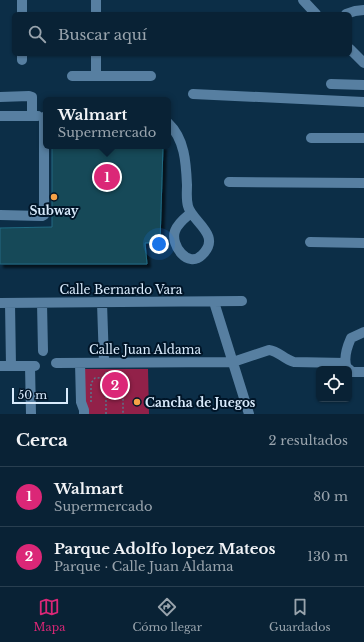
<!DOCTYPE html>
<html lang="es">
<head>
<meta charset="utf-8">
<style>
  body { margin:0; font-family:"Libre Baskerville",serif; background:#172f41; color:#f1f3f6 }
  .controls { position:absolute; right:12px; bottom:12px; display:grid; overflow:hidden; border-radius:6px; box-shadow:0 1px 3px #0004 }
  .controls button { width:36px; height:36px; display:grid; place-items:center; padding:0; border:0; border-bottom:1px solid #293f50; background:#092235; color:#f1f3f6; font:20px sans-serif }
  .scale { position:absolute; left:12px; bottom:10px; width:56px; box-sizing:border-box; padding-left:4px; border:2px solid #d9ebfc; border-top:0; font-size:11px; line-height:14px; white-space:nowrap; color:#d9ebfc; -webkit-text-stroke:3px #001528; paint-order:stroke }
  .you { position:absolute; left:159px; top:244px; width:14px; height:14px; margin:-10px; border:3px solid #fff; border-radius:50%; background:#1a73e8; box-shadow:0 0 0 6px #1a73e833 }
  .badge { display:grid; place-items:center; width:26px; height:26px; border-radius:50%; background:#db2777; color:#fff; font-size:13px; font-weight:700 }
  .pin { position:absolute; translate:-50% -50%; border:2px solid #fff; box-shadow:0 1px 4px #0006 }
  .popup { position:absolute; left:43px; top:97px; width:128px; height:52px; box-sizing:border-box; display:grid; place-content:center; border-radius:6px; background:#092235; filter:drop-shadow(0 1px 3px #0005); font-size:13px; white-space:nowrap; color:#99a4ad }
  .popup b { font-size:15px; color:#f1f3f6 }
  .popup::after { content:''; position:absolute; left:50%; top:100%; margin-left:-8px; border:8px solid transparent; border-top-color:#092235 }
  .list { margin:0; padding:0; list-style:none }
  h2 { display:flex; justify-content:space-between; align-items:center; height:52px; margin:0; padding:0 16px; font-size:17px }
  h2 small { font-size:13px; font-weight:400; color:#99a4ad }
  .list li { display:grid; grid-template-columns:26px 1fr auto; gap:12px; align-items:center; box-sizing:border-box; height:60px; padding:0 16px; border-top:1px solid #293f50 }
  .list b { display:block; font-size:15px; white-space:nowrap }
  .list p { margin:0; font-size:13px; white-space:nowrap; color:#99a4ad }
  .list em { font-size:13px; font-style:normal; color:#99a4ad }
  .icon { flex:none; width:22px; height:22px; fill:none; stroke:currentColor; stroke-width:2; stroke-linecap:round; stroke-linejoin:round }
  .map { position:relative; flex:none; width:364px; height:414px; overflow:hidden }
  .search { position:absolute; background:#092235; box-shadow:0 1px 3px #0004; left:12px; right:12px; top:12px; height:44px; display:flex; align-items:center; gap:10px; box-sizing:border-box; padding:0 14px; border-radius:6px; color:#99a4ad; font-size:15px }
  .sheet { height:172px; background:#092235 }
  nav { display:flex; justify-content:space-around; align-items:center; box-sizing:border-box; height:56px; border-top:1px solid #293f50; background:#092235; font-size:11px; color:#99a4ad }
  nav a { display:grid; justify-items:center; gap:2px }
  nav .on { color:#db2777 }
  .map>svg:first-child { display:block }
  .green { fill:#922149 }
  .building { fill:#154859; stroke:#206a82; filter:url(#shadow) }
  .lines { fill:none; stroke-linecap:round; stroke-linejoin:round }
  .path { stroke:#5b768c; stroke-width:1.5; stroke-dasharray:2 2; stroke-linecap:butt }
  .minor { stroke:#577fa1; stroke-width:10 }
  .poi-dot { fill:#f6a247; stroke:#001528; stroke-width:1.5 }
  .labels { text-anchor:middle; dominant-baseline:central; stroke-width:4; stroke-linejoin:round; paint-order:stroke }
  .poi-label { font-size:12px; font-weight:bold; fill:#d9ebfc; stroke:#001528 }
  .street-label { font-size:12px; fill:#d9ebfc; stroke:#001528 }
</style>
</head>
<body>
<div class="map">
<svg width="364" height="414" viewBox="0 0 364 414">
  <defs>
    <filter id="shadow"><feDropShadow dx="3.5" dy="3.5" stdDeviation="1" flood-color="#0009"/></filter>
  </defs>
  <rect width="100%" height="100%" fill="#0c2e47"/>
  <path class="green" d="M 82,369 L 148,369 L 149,414 L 85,414 Z"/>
  <path class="building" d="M 52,146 L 163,146 L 160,242 L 145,243 L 147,264 L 0,264 L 0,228 L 52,227 Z"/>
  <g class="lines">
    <path class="path" d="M 106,372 L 106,414
      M 91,402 L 91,383 L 95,378 L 118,377 L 123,383 L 123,414"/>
    <path class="minor" d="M 22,0 L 22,14
      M 303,0 L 316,14
      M 96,14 L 96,0
      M 346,14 L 355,11 L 364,10
      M 350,49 L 364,63
      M 22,54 L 22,60
      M 72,76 L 151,76
      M 96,76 L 96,54
      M 331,84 L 364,85
      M 193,94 L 364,102
      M 0,97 L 29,96 L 32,97 L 32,116
      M 0,116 L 38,116
      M 168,123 C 185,139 186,163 187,185 C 187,192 186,199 188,206 C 191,221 223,235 202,255 C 188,269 170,245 175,231 C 178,223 185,218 191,213
      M 311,138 L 364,138
      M 229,182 L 364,183
      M 0,215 L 42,216 L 44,215 L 44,117
      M 310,242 L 364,243
      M 214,302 L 249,414
      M 0,303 L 242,301
      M 10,303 L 11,366
      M 42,303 L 43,351
      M 102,303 L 104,362
      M 56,363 L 233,362 L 269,350 C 279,351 283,359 294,362 L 345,363
      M 80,363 L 81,402 L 84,410 L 84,414
      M 0,366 L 35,366
      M 30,366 L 31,414
      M 347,368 C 343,359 347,347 351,338 L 364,332
      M 349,369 L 352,372 L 364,372"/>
  </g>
  <g class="poi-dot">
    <circle cx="54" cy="197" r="4"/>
    <circle cx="137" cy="402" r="4"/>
  </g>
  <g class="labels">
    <g class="poi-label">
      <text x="54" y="210">Subway</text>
      <text x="145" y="402" text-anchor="start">Cancha de Juegos</text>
    </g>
    <g class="street-label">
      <text x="121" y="289">Calle Bernardo Vara</text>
      <text x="145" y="349">Calle Juan Aldama</text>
    </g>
  </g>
</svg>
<div class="controls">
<button><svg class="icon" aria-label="locate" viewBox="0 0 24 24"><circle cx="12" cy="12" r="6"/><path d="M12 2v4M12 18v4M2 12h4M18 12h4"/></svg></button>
</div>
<div class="scale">50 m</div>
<div class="you"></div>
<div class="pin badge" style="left:107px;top:177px">1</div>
<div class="popup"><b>Walmart</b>Supermercado</div>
<div class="pin badge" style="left:115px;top:385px">2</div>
<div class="search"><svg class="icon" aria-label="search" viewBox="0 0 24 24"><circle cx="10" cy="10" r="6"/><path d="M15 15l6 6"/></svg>Buscar aquí</div>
</div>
<section class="sheet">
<h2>Cerca<small>2 resultados</small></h2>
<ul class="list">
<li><span class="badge">1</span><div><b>Walmart</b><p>Supermercado</p></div><em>80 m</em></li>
<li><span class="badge">2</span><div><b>Parque Adolfo lopez Mateos</b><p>Parque · Calle Juan Aldama</p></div><em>130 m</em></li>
</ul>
</section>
<nav>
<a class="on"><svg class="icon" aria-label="map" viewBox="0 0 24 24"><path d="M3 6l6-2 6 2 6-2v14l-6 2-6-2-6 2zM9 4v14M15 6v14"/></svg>Mapa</a>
<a><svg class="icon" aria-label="directions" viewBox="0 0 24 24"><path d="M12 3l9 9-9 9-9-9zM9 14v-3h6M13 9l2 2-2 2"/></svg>Cómo llegar</a>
<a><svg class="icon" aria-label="saved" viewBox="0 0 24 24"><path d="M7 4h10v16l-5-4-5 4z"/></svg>Guardados</a>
</nav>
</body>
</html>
